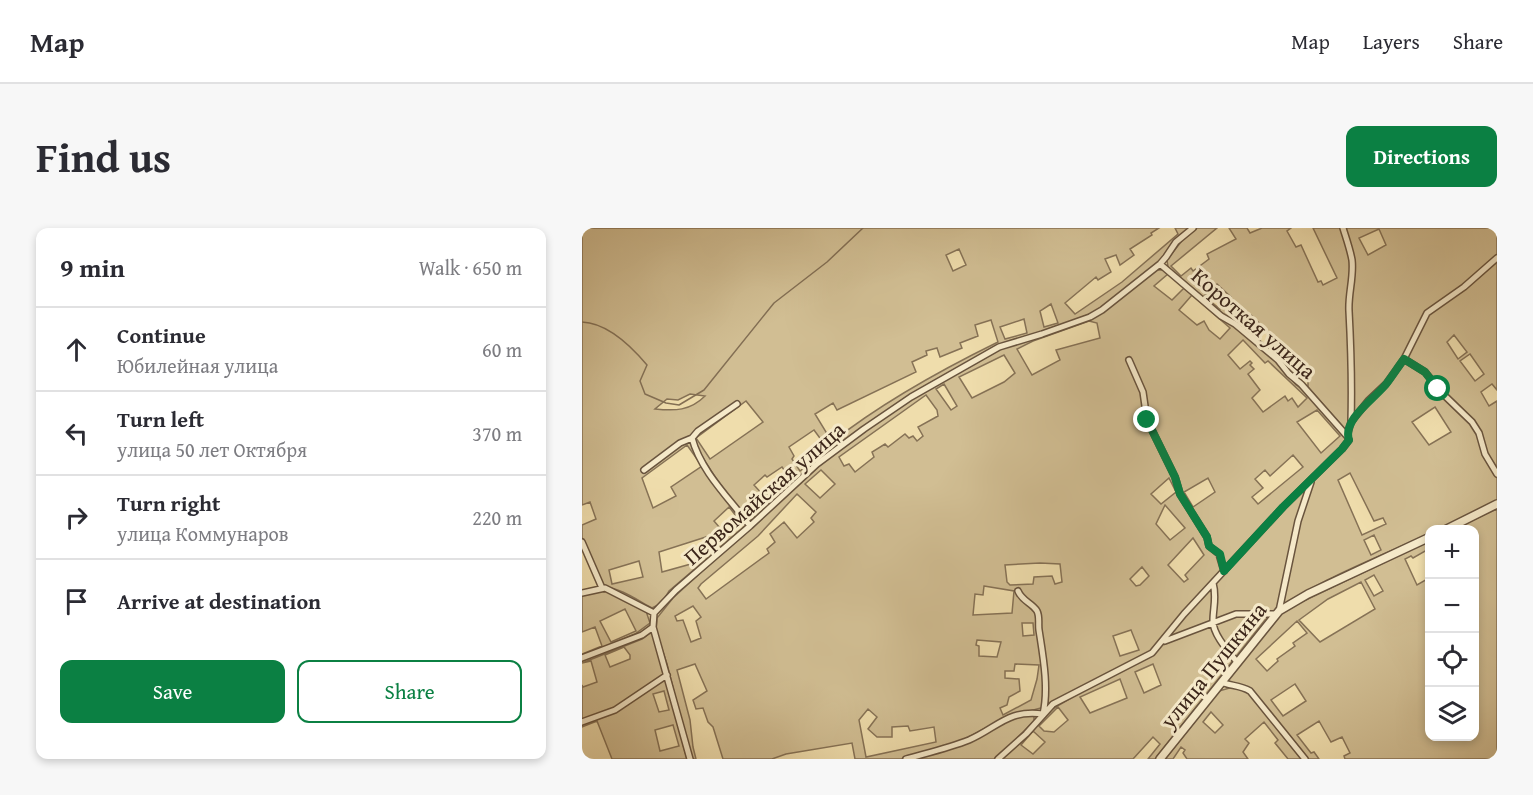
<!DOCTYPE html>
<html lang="en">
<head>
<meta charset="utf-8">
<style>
  body { margin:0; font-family:"Gentium Book Plus",serif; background:#f7f7f7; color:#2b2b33 }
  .controls { position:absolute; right:18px; bottom:18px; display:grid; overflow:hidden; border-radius:12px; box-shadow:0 3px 9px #0003 }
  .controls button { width:54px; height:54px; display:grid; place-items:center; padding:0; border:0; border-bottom:2px solid #e1e1e2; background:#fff; color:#2b2b33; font:30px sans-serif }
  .stop { position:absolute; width:18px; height:18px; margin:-14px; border:4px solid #0b8043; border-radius:50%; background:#fff }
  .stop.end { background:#0b8043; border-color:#fff; box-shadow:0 2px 6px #0008 }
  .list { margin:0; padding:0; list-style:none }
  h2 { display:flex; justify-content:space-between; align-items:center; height:78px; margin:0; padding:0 24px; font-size:26px }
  h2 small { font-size:20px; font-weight:400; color:#7c7c81 }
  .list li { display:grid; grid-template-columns:39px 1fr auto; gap:18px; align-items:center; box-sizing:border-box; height:84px; padding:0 24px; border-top:2px solid #e1e1e2 }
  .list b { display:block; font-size:22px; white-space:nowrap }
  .list p { margin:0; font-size:20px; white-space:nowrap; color:#7c7c81 }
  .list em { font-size:20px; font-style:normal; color:#7c7c81 }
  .actions { display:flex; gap:12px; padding:18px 24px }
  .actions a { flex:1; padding:14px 0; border:2px solid #0b8043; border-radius:12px; text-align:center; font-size:21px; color:#0b8043 }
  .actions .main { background:#0b8043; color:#fff }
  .icon { flex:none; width:33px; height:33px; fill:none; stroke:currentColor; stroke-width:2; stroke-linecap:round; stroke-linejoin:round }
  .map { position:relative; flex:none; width:915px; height:531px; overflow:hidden; border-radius:12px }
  header { display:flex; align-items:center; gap:36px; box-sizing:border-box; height:84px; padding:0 30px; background:#fff; border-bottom:2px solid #e1e1e2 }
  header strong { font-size:28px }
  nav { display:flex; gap:33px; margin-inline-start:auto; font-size:21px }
  .intro { display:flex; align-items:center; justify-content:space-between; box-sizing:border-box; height:144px; padding:0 36px }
  h1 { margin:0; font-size:42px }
  .button { padding:15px 27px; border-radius:12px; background:#0b8043; color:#fff; font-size:21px; font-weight:700 }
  main { display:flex; gap:36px; padding:0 36px }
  aside { flex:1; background:#fff; border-radius:12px; box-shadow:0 3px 9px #0003 }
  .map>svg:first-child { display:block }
  .green { fill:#d1be93; stroke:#867256; stroke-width:1.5; fill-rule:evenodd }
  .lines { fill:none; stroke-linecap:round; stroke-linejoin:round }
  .stream { stroke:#836f54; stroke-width:1.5 }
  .minor-casing { stroke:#69543e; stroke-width:8 }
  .tertiary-casing { stroke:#69543e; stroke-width:10 }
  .minor { stroke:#f5e9c9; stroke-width:5 }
  .tertiary { stroke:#f5e9c9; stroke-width:7 }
  .route { stroke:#0b8043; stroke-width:8 }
  .labels { text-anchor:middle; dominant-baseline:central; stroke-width:6; stroke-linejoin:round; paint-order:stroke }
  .street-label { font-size:22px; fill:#3c261a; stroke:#f5e9c9 }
</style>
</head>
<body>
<header>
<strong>Map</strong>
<nav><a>Map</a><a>Layers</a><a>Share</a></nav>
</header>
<div class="intro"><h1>Find us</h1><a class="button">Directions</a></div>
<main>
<aside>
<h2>9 min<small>Walk · 650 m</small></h2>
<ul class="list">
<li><svg class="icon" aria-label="ahead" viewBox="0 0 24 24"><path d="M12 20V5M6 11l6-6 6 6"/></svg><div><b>Continue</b><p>Юбилейная улица</p></div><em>60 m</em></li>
<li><svg class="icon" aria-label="left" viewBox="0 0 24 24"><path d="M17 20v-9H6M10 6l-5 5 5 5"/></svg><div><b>Turn left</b><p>улица 50 лет Октября</p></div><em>370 m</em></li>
<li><svg class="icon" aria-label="right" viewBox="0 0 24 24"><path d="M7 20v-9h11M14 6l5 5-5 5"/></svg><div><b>Turn right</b><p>улица Коммунаров</p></div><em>220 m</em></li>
<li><svg class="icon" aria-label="arrive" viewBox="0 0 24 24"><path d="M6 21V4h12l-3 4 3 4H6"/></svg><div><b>Arrive at destination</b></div></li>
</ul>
<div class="actions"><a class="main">Save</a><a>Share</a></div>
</aside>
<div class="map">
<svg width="915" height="531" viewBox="0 0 915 531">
  <rect width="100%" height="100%" fill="#efddac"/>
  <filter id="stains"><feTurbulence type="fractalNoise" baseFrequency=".00333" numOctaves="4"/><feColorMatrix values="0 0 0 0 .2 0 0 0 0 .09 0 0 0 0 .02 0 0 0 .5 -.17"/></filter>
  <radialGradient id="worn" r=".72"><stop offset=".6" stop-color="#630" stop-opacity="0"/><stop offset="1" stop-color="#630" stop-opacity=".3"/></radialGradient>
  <path class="green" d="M 0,0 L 577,0 L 569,5 L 570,7 L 548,21 L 552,27 L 538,37 L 534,27 L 523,31 L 529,44 L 516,52 L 514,49 L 483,75 L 493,86 L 540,54 L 596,6 L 593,0 L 609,0 L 577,35 L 552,53 L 518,82 L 470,101 L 419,116 L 348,155 L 323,170 L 245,226 L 214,251 L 171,291 L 166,291 C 145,267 127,243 113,215 L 115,206 L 158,177 L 156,174 L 109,209 C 110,230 149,276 163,295 L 163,298 L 87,363 L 80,375 L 70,380 C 55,372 39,360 22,359 L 0,312 L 0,297 L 14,291 L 8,274 L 0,277 ZM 377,21 L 384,37 L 371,43 L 364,27 ZM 469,76 L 476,95 L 462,99 L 458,83 ZM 442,91 L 445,105 L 423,111 L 418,99 ZM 409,92 L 416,114 C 361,141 298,176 250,214 L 233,186 L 251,175 L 255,182 L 334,144 L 330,134 L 345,127 L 344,123 L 355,120 L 358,129 L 380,120 L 378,115 L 396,108 L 393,97 ZM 108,166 L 123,168 C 108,183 93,183 73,181 L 85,171 L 96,172 ZM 164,173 L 181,194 L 128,231 L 114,210 ZM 232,202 L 246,221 L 218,243 L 210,231 L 212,228 L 207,219 ZM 105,217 L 120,238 L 89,259 L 94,268 L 71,280 L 60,250 ZM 200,239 L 208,250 L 182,268 L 172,257 L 183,247 L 185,249 ZM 147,279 L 158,293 L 144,307 L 132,293 ZM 127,308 L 131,320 L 116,334 L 80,344 L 77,324 ZM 57,333 L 61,349 L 30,356 L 27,342 Z
    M 615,0 L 635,0 L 589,38 L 599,48 L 609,40 L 611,43 L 627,31 L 625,26 L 654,11 L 647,0 L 665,0 L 668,5 L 680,0 L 709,0 L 705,3 L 714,19 L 719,17 L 736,54 L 739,53 L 741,57 L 755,50 L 731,0 L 915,0 L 915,162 L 910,156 L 899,164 L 907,178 L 915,173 L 915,272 L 857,301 L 848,302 L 847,306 C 792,331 730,353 683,392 L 573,531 L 566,531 L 578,516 L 571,509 L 551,531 L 419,531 L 465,484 L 518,453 L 571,426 L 580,417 L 578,414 L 569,424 L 466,478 L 422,490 L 385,510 L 349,523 L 319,531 L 273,531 L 270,515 L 204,526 L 190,531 L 141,531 L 131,499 L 126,494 L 121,480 L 114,481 L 111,472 L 125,463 L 113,436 L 95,442 L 108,492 L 111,519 L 114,531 L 109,531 L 85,436 L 74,403 L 75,390 L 91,370 L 212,259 L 243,233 L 317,178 L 419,121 L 506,91 L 572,42 L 583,42 L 692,131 L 714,157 L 724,163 L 762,205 L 764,202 L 726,159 L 726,152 L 731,145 L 729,143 L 719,147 L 711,145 L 586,39 L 585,32 L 602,10 ZM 797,1 L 804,17 L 786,27 L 777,10 ZM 586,46 L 602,60 L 590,72 L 572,58 ZM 635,56 L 649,69 L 638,81 L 622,68 ZM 610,67 L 648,100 L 638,111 L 627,102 L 622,93 L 615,97 L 597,82 ZM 669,87 L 692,110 L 683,117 L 660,98 ZM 507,93 L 515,95 L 518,110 L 474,122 L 478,132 L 450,147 L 435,121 L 451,113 ZM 872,107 L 885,124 L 876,131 L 865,114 ZM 661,112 L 683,135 L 686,133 L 725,170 L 716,179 L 710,170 L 706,173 L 703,168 L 681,184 L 670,170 L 678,162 L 666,146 L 672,141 L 668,137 L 670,135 L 668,133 L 658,141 L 646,127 ZM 888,126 L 902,146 L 893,153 L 878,133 ZM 422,127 L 433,145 L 422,154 L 390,170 L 377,149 ZM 362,156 L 375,178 L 369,182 L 354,161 ZM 344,167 L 355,182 L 356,188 L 336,199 L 341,208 L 335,213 L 331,208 L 327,210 L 323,206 L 306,219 L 303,216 L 290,224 L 292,229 L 273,244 L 267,236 L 262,238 L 257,229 ZM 853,179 L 869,204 L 847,217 L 830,194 ZM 735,182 L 758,208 L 739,225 L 715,194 ZM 711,227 L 721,239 L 676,276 L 670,269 L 681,260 L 673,251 L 683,242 L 688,248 ZM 239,242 L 253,256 L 238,270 L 223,256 ZM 768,245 L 792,293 L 801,290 L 804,296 L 780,307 L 756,252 ZM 587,250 L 594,264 L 579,276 L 569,266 ZM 626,250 L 633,264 L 611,279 L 602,264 ZM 215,266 L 234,284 L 229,290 L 232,294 L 215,310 L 202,294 L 188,306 L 193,314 L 185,321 L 187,325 L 124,371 L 116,360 L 119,356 L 176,308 ZM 583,277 L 603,300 L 588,312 L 574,296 ZM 792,307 L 799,322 L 789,327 L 782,312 ZM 611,310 L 622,327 L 603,347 L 606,351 L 602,354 L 586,337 ZM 458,335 L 478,336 L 480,354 L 473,356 L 470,348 L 452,349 L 451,356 L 428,357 L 425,354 L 423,337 ZM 560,339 L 567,348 L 558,357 L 554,358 L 548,351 ZM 402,358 L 432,363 L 430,385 L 391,387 L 393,366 L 401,367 ZM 111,378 L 119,389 L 114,393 L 119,410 L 109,414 L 101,392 L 95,393 L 93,388 ZM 440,395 L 451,395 L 452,407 L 441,408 ZM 549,402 L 557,422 L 538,428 L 531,408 ZM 395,412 L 419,414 L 415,429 L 397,428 L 397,418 L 394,417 ZM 433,436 L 457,437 L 455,451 L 449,472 L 421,487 L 418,480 L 425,477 L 427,469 L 438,463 L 437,451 L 423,450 L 423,443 L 432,443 ZM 571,436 L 579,457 L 562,465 L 553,444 ZM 538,451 L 545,470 L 508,485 L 498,469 ZM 476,479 L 486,492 L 472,504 L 462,503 L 457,498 ZM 286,481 L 295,489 L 286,501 L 295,509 L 310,509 L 310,499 L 326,498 L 328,503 L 352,499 L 354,514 L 284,529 L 277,492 ZM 451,503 L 463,514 L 451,526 L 439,517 Z
    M 915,281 L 915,531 L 763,531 L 762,528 L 768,525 L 760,509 L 749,514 L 737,493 L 715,507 L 729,525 L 732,524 L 737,531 L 726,531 L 671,463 L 645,454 L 644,451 L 696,388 L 705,381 L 847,313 L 847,325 L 843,323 L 831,330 L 829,328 L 823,331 L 835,357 L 847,350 L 848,508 L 892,508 L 892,302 L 872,301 ZM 792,347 L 801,363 L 792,368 L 783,352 ZM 779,354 L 793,381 L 738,414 L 717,392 L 746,371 ZM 715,393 L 725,405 L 711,415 L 713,418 L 695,431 L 696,433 L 685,443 L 674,431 ZM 713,456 L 724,473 L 701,488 L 689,472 Z
    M 25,362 L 64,383 L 68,395 L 53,406 L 0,428 L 0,426 L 20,418 L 13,399 L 0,404 L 0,367 L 7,364 ZM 43,381 L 54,403 L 29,414 L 18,393 Z
    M 68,405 L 71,407 L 82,444 L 81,447 L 31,481 L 0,493 L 0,457 L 1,459 L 15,454 L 9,433 L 0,435 L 60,411 ZM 42,419 L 48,427 L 48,431 L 28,439 L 23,427 Z
    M 83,450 L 105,531 L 30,531 L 15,493 L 0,499 L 0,496 L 24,487 ZM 82,463 L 87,482 L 77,484 L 71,466 ZM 91,497 L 97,518 L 78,523 L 73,502 Z
    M 651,459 L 667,464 L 721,531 L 706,531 L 693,515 L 696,512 L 682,494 L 663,511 L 667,515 L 661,524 L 666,531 L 605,531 L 601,525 L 603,522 L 599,519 L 591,531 L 583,531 L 637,463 ZM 629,484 L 641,497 L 633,505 L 621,494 Z
    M 450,486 L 452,489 L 452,493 L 414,531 L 327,531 L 352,524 L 437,488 Z"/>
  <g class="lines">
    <path class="stream" d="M 0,94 C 26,95 49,118 65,137 L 58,153 L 63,166 L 84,175 L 97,177 L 122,162 L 192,75 L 245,34 L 281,0"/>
    <g class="minor-casing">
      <path id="minor" d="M 761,0 C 764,10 768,21 770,32 C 772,49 766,66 767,83 C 769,120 770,157 769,194
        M 578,36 L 639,88 L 653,96 L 696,132 L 707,146 L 719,156 L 765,208
        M 822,131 L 843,144 L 862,167 L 890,194 L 897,205 L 903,226 L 915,246
        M 547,132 L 561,164 L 565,192 L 593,249 L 598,266 L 625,309 L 627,318 L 637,326 L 642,343
        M 110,210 C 119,244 148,271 168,298
        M 62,242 L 98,215 L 110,210 L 116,203 L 155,176
        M 0,314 L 20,360
        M 631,355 C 635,369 631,380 631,393 C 631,407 647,424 655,434
        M 0,365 L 23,360 L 72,385 L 94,362 L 168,298 L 235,236 L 282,201 L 329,169 L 417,119 L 460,106 L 508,89 L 520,82 L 578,36 L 584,29 L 594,14 L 611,0
        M 697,383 L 716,293 L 729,254
        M 72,385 L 71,399 L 108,531
        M 583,413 L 654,386 L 694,386
        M 0,430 L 60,407 L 71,399
        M 639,454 C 648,458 658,457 668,463 L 723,531
        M 0,494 L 33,482 L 85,447
        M 0,530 L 1,531
        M 324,531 C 345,525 367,520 387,512 C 415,500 426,481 461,486 C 467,460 461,428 457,402 C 456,396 458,389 455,383 C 450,375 440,373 436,363
        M 416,531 L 444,506 L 471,476 L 570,425 L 602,386 L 701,279 L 760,221 L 767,212 L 765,208 L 769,194 L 786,173 L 804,156 L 822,131 L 845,85 L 882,59 L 915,30"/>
    </g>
    <g class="tertiary-casing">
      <path id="tertiary" d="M 863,302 L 915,276
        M 578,531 L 697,383 L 726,366 L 848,309"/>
    </g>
    <use href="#minor" class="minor"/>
    <use href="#tertiary" class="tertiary"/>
  </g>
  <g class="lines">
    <path class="route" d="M 565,192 L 593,249 L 598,266 L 625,309 L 627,318 L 638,326 L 642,343 L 701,279 L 760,221 L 767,212 C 760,191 794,170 805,155 C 811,147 816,139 822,131 L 843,144 L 856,161"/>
  </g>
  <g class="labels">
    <g class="street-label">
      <text transform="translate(672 95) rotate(41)">Короткая улица</text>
      <text transform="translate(182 265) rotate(-41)">Первомайская улица</text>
      <text transform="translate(631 437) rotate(-51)">улица Пушкина</text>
    </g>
  </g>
  <rect width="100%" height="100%" filter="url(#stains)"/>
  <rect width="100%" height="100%" fill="url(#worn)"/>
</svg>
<div class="controls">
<button>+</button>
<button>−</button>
<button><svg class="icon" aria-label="locate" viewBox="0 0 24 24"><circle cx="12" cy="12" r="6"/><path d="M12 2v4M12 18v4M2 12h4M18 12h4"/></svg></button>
<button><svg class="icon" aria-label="layers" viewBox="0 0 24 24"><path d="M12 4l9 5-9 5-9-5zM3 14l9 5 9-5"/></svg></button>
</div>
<div class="stop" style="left:856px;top:161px"></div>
<div class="stop end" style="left:565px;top:192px"></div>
</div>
</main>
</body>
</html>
